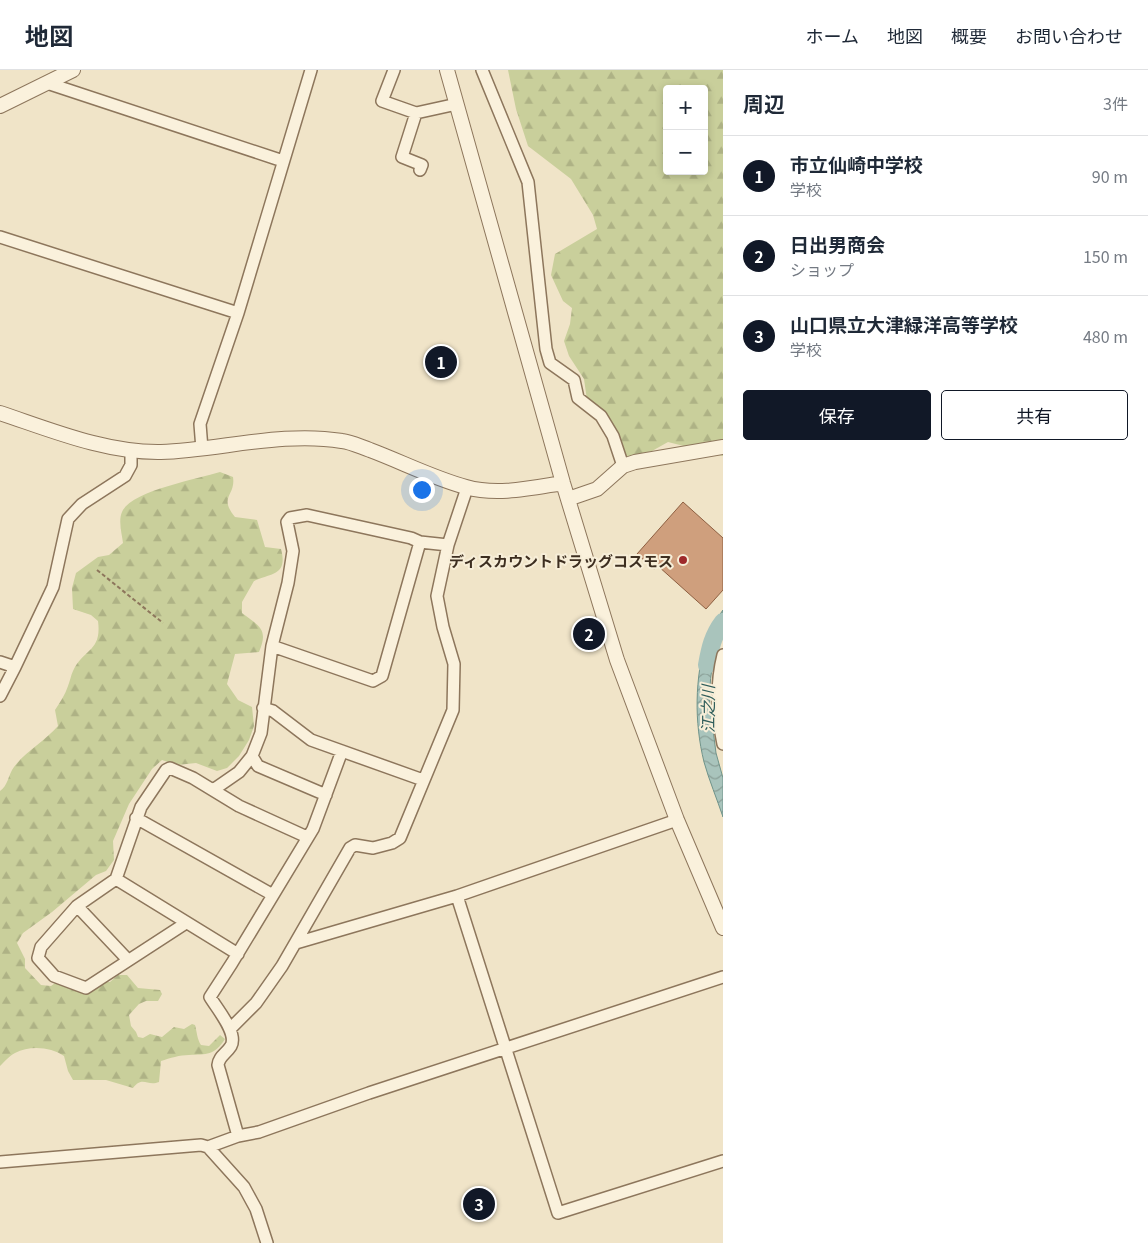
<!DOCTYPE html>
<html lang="ja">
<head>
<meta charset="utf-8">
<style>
  body { margin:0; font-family:Georgia,"Noto Sans JP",serif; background:#f2f2f3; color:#1f2937 }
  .controls { position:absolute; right:15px; top:15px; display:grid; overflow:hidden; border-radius:5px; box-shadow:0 2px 8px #0003 }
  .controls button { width:45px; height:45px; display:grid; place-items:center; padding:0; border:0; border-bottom:1px solid #e0e1e3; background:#fff; color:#1f2937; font:25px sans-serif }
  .you { position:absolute; left:421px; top:419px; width:18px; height:18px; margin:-12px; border:4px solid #fff; border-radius:50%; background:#1a73e8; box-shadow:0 0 0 8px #1a73e833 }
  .badge { display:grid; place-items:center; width:32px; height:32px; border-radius:50%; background:#111827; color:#fff; font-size:16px; font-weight:700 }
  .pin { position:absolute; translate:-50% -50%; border:2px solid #fff; box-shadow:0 1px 5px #0006 }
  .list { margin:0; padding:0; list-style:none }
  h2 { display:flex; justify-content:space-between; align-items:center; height:65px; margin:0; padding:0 20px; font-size:21px }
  h2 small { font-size:16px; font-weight:400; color:#747a83 }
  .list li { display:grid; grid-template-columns:32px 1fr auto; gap:15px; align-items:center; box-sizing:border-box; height:80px; padding:0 20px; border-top:1px solid #e0e1e3 }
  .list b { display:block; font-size:19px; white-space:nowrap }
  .list p { margin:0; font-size:16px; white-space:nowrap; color:#747a83 }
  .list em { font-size:16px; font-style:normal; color:#747a83 }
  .actions { display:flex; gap:10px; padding:15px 20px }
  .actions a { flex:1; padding:11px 0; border:1px solid #111827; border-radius:5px; text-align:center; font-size:18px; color:#111827 }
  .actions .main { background:#111827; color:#fff }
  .map { position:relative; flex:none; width:723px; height:1173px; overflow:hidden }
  header { display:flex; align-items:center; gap:30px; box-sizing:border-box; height:70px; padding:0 25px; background:#fff; border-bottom:1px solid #e0e1e3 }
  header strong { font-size:24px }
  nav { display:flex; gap:28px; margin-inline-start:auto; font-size:18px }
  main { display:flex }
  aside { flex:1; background:#fff }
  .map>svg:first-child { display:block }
  .forest { fill:url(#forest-firs); fill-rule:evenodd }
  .water { fill:url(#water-waves); stroke:#6f938a }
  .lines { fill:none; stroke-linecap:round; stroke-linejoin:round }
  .river { stroke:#a9c4bc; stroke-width:18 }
  .building { fill:#cf9f7d; stroke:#8d5f41 }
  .minor-casing { stroke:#8d765c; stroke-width:14 }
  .tertiary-casing { stroke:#8d765c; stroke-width:16 }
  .path { stroke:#8d765c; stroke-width:2; stroke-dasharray:4 2.5; stroke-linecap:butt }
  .minor { stroke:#faf1dc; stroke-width:11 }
  .tertiary { stroke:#faf1dc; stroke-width:14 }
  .poi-dot { fill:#9e2a2b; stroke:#f7eed8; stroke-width:2 }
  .labels { text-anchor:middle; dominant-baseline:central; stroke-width:4; stroke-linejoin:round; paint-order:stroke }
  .poi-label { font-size:15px; font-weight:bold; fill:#3d2e20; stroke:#f7eed8; text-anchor:end }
  .water-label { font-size:16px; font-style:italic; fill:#2f5d5a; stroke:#f7eed8 }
</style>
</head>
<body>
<header>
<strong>地図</strong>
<nav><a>ホーム</a><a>地図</a><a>概要</a><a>お問い合わせ</a></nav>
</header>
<main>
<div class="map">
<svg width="723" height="1173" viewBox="0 0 723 1173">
  <defs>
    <pattern id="forest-firs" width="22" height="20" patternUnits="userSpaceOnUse" patternTransform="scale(1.25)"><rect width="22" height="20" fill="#c9cf9b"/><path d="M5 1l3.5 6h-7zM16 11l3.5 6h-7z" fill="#aeb285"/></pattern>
    <pattern id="water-waves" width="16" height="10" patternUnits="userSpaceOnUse" patternTransform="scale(1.25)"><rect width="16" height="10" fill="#a9c4bc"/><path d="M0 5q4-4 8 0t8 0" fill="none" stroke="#8ba098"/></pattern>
  </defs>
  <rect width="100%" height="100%" fill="#f0e4c8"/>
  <path class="forest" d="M 508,0 L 723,0 L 723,386 L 668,372 L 652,381 L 629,387 L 610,375 L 598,348 L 587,330 L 584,309 L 569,286 L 564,271 L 570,254 L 572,238 L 563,231 L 551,205 L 555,184 L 597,159 L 593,145 L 571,109 L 528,76 L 516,39 ZM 667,19 L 704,19 L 704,101 L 667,101 Z
    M 220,402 L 233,407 C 236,426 218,426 235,447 L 257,450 L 265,477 L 281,479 C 288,505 272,503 254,511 L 242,532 L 242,543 C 259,556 269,559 259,582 L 235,584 L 227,614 L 238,630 L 252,637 L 254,656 L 249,670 L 239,686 L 227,698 L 217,701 L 196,693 L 177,695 L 162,690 L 152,699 L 129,734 L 113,771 L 114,790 L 106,801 L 96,805 L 52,842 L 23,863 L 17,873 L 25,889 L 25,898 L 41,915 L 51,916 L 58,911 L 76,920 L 89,923 L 105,912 L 110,912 L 118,905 L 127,905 L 138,918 L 160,920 L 162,924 L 158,931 L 146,931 L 139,934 L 129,945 L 131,956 L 136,962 L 138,967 L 143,968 L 150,964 L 162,967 L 174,957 L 184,959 L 192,954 L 195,955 C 197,962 197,969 201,975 L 209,976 L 220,965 L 225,969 C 214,986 207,984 189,985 C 180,985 170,988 161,991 L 159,1012 C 147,1017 143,1005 133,1018 L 106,1010 L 73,1010 L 68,1001 L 64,986 C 51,977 30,975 15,983 C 9,986 4,992 0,996 L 0,721 C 8,716 8,705 14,697 C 26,681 45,671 58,656 L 55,640 C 60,632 65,625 68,616 C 70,611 71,605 73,601 C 84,578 102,582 98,551 L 91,545 L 73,539 L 72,518 L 76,503 L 98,487 L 109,485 L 123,473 C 122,464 118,451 122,442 C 130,421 198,409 220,402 Z"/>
  <path class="water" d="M 723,540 L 723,564 L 721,568 L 709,563 L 713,554 Z
    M 706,569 L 718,575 C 710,597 709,620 710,643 L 711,644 L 716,683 L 723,708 L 723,747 C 717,729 709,710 704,692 C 694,651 695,609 706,569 Z"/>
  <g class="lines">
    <path class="river" d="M 707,595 C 710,578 713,565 723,552"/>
  </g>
  <path class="building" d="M 683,432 L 723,468 L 723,520 L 706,539 L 658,496 L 654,499 L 637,484 Z"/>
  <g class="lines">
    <g class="minor-casing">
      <path id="minor" d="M 394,0 L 382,31 L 416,43 L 457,34
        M 482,0 L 528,112 L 546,279 L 550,293 L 574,310 L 578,328 L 601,346 L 613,366 L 623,396
        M 47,13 L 283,91
        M 416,43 L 402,87 L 422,95 L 420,100
        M 0,167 L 238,243
        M 202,379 L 200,354 L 238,243 L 311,0
        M 272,576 L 373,611 L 382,606 L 420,472 L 448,475
        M 723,585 C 716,613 717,645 723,674
        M 0,592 L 15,597
        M 0,626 L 15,597 L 53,517 L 68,449 L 82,434 L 125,406 L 131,395 L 131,381
        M 263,638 L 273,641 L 311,670 L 423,710
        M 252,686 L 258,696 L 326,725
        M 213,720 L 239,702 L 252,686 L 261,663 L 272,576 L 288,513 L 293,481 L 287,452 L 290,448 L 307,445 L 411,468 L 420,472
        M 136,748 L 273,825
        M 116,809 L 238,884
        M 457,826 L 558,1143 L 723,1091
        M 77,836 L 128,890
        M 186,853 L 86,918 L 54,906 L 38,888 L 41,877 L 77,836 L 116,809 L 141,737 L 166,700 L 170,698 L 193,708 L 239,736 L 307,767
        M 296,873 L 457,826 L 677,750
        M 230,959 L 256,933 L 282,896 L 350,778 L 355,775 L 373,778 L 392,773 L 400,768 L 453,640 L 454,594 L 443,557 L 437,526 L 448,475 L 467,418
        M 238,1066 L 218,995 C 219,986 226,984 231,976 C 238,963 217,939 210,927 L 232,893 L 313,759 L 342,681
        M 208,1077 L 244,1117 L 256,1139 L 267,1173
        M 0,1092 L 201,1075 L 208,1077 L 238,1066 L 259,1062 L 369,1023 L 723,907"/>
    </g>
    <g class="tertiary-casing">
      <path id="tertiary" d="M 447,0 L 563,413 L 617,590 L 677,750 L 723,858
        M 0,36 L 73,0
        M 0,343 C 51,360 106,383 161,382 C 220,380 283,361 342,371 C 351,372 361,377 370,380 C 402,392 433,408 466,417 C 497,426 531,418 563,413
        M 568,429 L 597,419 L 623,396 L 635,392 L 723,377"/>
    </g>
    <path class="path" d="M 97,500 L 163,553"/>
    <use href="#minor" class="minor"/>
    <use href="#tertiary" class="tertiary"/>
  </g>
  <circle class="poi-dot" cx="683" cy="490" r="5"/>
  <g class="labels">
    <g class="poi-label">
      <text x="673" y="490">ディスカウントドラッグコスモス</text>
    </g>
    <g class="water-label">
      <text transform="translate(707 639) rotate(-90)">江之川</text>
    </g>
  </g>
</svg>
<div class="controls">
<button>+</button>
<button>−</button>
</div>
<div class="you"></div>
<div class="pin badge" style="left:441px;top:292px">1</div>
<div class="pin badge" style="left:589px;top:564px">2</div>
<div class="pin badge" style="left:479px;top:1134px">3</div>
</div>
<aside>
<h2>周辺<small>3件</small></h2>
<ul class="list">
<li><span class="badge">1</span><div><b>市立仙崎中学校</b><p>学校</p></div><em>90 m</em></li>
<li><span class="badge">2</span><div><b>日出男商会</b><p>ショップ</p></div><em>150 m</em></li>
<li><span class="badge">3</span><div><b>山口県立大津緑洋高等学校</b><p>学校</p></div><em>480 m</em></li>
</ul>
<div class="actions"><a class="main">保存</a><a>共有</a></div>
</aside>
</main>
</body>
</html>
